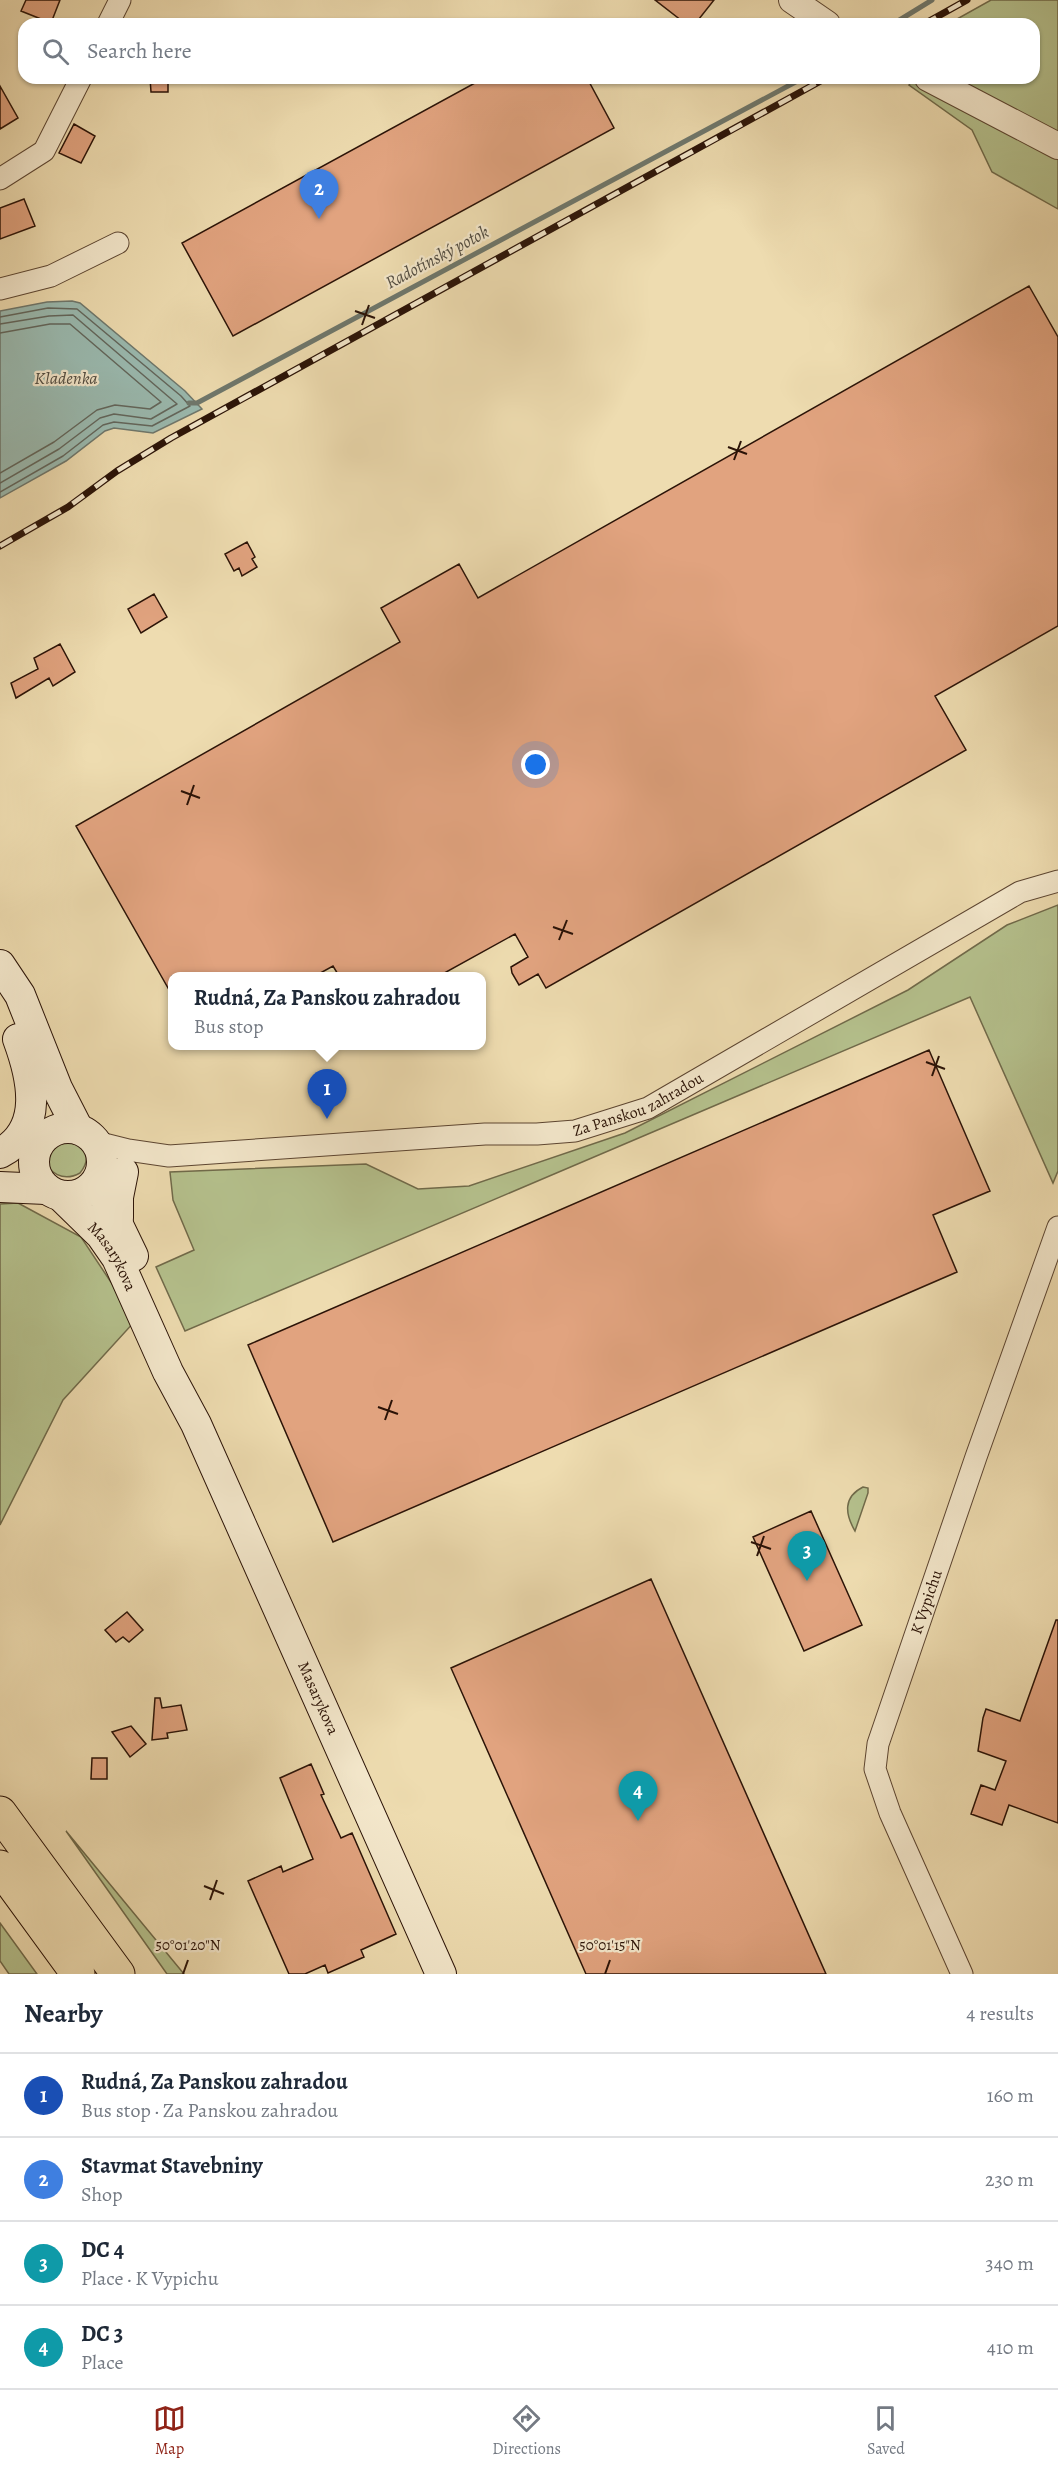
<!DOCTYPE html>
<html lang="en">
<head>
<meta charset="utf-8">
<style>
  body { margin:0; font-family:Alegreya,serif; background:#f6f6f7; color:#1f2937 }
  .you { position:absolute; left:536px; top:765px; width:21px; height:21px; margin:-15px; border:4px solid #fff; border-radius:50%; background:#1a73e8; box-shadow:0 0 0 9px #1a73e833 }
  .badge { display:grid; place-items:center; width:39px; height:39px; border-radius:50%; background:#8f2418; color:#fff; font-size:20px; font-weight:700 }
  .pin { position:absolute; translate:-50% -50px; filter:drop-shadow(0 2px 3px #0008) }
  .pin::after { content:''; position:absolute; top:32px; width:21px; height:18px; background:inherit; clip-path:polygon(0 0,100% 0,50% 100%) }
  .popup { position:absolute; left:168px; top:972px; width:318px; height:78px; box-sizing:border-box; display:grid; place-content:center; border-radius:12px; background:#fff; filter:drop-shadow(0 2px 4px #0005); font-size:20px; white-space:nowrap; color:#747a83 }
  .popup b { font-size:22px; color:#1f2937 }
  .popup::after { content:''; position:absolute; left:50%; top:100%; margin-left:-12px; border:12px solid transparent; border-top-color:#fff }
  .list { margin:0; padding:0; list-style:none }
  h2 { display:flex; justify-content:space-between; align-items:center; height:78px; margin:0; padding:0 24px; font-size:26px }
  h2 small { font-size:20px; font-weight:400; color:#747a83 }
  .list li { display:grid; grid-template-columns:39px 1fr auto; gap:18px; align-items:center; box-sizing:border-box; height:84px; padding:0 24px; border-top:2px solid #e0e1e3 }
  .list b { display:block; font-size:22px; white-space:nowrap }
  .list p { margin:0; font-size:20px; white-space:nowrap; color:#747a83 }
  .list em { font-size:20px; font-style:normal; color:#747a83 }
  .icon { flex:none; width:33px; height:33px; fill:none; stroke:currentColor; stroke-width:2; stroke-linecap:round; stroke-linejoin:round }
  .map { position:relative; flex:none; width:1058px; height:1974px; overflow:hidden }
  .search { position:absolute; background:#fff; box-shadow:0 2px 4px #0004; left:18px; right:18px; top:18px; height:66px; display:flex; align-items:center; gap:15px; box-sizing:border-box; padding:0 21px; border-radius:18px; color:#747a83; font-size:22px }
  .sheet { height:414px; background:#fff }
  nav { display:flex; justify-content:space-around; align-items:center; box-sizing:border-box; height:84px; border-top:2px solid #e0e1e3; background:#fff; font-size:16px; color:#747a83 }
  nav a { display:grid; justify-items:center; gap:3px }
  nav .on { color:#8f2418 }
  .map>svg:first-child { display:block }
  .green { fill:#b5c18d; stroke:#706a4a; stroke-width:1.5 }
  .water { fill:#9abab0; stroke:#6e776c; stroke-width:1.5 }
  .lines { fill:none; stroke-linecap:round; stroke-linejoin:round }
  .shore { stroke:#62665c; stroke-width:1.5 }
  .stream { stroke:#6e776c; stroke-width:5 }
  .building { fill:#e1a37f; stroke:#2b1307; stroke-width:1.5 }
  .minor-casing { stroke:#5c4531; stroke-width:23 }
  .tertiary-casing { stroke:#5c4531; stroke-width:28 }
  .secondary-casing { stroke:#2b1307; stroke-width:32 }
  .motorway-casing { stroke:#2b1307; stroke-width:35 }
  .minor { stroke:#f4e8cc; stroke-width:21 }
  .tertiary { stroke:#f4e8cc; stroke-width:26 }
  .secondary { stroke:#f4e8cc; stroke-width:30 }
  .motorway { stroke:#eedcb0; stroke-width:33 }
  .rail-casing { stroke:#2b1307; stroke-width:7 }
  .rail { stroke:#f4e8cc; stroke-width:4.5; stroke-dasharray:14; stroke-linecap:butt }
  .ticks { fill:none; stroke:#2b1307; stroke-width:2 }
  .labels { text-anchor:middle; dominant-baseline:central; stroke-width:4.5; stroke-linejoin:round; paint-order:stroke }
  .street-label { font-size:16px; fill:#2b1307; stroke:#f4e8cc }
  .water-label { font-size:18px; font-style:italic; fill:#524d42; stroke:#f4e8cc }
  .ticks-label { font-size:15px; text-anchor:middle; fill:#2b1307; stroke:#f4e8cc; stroke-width:4.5; stroke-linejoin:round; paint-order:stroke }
</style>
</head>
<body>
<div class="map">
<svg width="1058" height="1974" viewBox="0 0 1058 1974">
  <rect width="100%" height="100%" fill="#eedcb0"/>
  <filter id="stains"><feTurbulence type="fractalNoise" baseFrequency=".00333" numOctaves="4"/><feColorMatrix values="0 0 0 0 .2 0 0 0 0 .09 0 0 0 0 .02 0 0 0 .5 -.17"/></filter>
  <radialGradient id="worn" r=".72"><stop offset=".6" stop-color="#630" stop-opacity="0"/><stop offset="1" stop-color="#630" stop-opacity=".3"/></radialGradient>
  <path class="green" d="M 991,0 L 1058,0 L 1058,132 L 953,78 L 1034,78 L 1034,24 L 948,24 Z
    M 913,79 L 1058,158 L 1058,209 L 992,172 L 972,130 L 909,85 Z
    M 1058,905 L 1058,1171 L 1053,1183 L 970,997 L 185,1331 L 156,1267 L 194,1250 L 173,1200 L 170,1172 L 366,1164 L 418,1189 L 469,1186 L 625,1133 L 908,990 L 1007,925 Z
    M 68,1138 C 85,1145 93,1157 80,1173 C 64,1182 47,1174 45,1156 L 56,1142 Z
    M 18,1203 L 81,1237 L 136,1320 L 63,1400 L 0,1525 L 0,1204 Z
    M 863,1487 L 868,1488 L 868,1493 L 855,1531 C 845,1514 843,1497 863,1487 Z
    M 66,1831 L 184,1974 L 167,1974 Z
    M 0,1923 L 37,1974 L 9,1974 L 0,1961 Z"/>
  <path class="water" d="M 72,301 L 80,303 L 185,391 L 202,409 L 153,433 L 114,428 L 105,431 L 66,461 L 0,498 L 0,311 L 47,302 Z"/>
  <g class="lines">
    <path class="shore" d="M 0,317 L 48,308 L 77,309 L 181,396 L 190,406 L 152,426 L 114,422 L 103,425 L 63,456 L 0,492
      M 0,324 L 49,316 L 73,315 L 177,404 L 151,419 L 114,414 L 100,418 L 59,449 L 0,483
      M 0,333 L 50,324 L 70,324 L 161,402 L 150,409 L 115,405 L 97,410 L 54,442 L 0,473"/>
    <path class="stream" d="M 893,24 L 932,0
      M 189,403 L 197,403 L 803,78"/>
  </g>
  <path class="building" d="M 26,0 L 60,0 L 51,23 L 21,11 Z
    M 655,0 L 714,0 L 695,24 L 686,24 Z
    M 150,78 L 168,78 L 168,92 L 151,92 Z
    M 484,78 L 587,78 L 614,128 L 233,336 L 182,243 Z
    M 0,86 L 18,118 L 0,129 Z
    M 74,124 L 95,136 L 81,163 L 59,153 Z
    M 24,199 L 35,226 L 0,239 L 0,208 Z
    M 1029,286 L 1058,337 L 1058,626 L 935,696 L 966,750 L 546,988 L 538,974 L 519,985 L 512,973 L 511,967 L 528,957 L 515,934 L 439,976 L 339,976 L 333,966 L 315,976 L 172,976 L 172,995 L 76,826 L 400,642 L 381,608 L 459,564 L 478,598 Z
    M 247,542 L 255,557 L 252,559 L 257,567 L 242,576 L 239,568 L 234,571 L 225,554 Z
    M 154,594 L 167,617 L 141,633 L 128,609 Z
    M 60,644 L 75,672 L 53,686 L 49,678 L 16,698 L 11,683 L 38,669 L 34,658 Z
    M 929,1050 L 990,1191 L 933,1215 L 957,1272 L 333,1542 L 248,1345 Z
    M 811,1511 L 862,1625 L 804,1651 L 753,1537 Z
    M 651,1579 L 826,1974 L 586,1974 L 451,1668 Z
    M 127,1612 L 143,1630 L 129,1642 L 123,1637 L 116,1642 L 105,1630 Z
    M 1056,1620 L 1058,1620 L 1058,1823 L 1009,1805 L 1002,1825 L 971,1814 L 981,1785 L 995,1790 L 1006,1761 L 978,1751 L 983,1718 L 986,1709 L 1020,1721 Z
    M 155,1698 L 160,1698 L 162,1708 L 181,1705 L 187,1730 L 167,1733 L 168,1738 L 152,1740 Z
    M 131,1726 L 146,1744 L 130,1757 L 112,1732 Z
    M 92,1758 L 107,1758 L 107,1779 L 91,1779 Z
    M 311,1764 L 324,1794 L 321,1795 L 341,1838 L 352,1833 L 396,1934 L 361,1950 L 364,1957 L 328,1973 L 325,1965 L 305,1974 L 289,1974 L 248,1881 L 281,1866 L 283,1872 L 313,1859 L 280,1778 Z"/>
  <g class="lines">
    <g class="minor-casing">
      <g id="minor">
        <path d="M 108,24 L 120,0"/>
        <path d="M 0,179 L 44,151 L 81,78"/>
        <path d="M 0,289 L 51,276 L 118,243"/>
        <path id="s1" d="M 96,1142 L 128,1150 L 169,1156 L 485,1134 L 537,1134 L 575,1131 L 648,1108 L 1020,892 L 1058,881"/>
        <path id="s2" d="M 962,1974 L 890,1813 L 875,1769 L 878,1744 L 976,1457 L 1058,1227"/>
      </g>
    </g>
    <g class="tertiary-casing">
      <path id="tertiary" d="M 792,0 L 827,24
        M 928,78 L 1058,146"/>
    </g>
    <g class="secondary-casing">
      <g id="secondary">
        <path d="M 0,965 L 20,995 L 57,1088 L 78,1129"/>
        <circle cx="68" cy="1162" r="34"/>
        <path d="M 0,1153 C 45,1130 32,1077 18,1039"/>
        <path d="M 101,1182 L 105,1198 L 133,1256"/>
        <path d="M 0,1187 L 46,1189"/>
        <path id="s3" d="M 61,1196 L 101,1235 L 117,1258 L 168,1372 L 196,1424 L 441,1974"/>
        <path d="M 118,1218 L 118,1197 L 123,1172"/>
      </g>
    </g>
    <g class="motorway-casing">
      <path id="motorway" d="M 0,1813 L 118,1974
        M 0,1867 L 78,1974"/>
    </g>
    <use href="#minor" class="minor"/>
    <use href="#tertiary" class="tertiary"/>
    <use href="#secondary" class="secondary"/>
    <use href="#motorway" class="motorway"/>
    <g class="rail-casing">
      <path id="rail" d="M 924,24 L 967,0
        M 0,546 L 68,507 L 117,471 L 171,438 L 826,78"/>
    </g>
    <use href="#rail" class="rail"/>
  </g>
  <path class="ticks" d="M 355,311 L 375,318M 362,325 L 369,305M 728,447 L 747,454M 734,460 L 741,441M 181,791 L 200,798M 187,805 L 194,785M 553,927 L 573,934M 559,940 L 567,920M 926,1062 L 945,1069M 932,1076 L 939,1056M 378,1407 L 398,1414M 385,1420 L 392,1400M 751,1542 L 771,1549M 757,1556 L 764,1536M 204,1886 L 224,1894M 210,1900 L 217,1880M 183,1974 L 188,1960M 605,1974 L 610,1960"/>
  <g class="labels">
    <g class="street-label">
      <text stroke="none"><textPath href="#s1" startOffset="550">Za Panskou zahradou</textPath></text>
      <text stroke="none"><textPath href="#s3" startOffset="80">Masarykova</textPath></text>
      <text stroke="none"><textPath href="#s2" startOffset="398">K Vypichu</textPath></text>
      <text stroke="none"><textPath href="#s3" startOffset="568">Masarykova</textPath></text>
    </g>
    <g class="water-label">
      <text transform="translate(437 257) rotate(-28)">Radotínský potok</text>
      <text x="66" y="378">Kladenka</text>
    </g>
  </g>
  <g class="ticks-label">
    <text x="188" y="1950">50°01'20"N</text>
    <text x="610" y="1950">50°01'15"N</text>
  </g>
  <rect width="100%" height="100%" filter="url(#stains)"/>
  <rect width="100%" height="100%" fill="url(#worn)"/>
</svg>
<div class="you"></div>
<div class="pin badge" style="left:327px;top:1119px;background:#1a4fb4">1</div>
<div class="popup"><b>Rudná, Za Panskou zahradou</b>Bus stop</div>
<div class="pin badge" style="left:319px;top:219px;background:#3f7fe0">2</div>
<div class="pin badge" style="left:807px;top:1581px;background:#0f9aa8">3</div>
<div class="pin badge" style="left:638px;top:1821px;background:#0f9aa8">4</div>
<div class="search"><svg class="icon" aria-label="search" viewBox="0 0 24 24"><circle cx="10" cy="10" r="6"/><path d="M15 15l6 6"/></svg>Search here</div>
</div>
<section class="sheet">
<h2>Nearby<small>4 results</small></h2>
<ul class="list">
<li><span class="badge" style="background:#1a4fb4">1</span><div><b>Rudná, Za Panskou zahradou</b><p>Bus stop · Za Panskou zahradou</p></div><em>160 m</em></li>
<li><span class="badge" style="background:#3f7fe0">2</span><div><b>Stavmat Stavebniny</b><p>Shop</p></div><em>230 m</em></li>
<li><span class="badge" style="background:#0f9aa8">3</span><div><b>DC 4</b><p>Place · K Vypichu</p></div><em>340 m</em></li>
<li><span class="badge" style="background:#0f9aa8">4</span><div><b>DC 3</b><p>Place</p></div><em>410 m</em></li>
</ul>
</section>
<nav>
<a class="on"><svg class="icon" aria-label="map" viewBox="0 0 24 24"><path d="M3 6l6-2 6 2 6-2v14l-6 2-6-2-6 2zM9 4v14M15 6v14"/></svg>Map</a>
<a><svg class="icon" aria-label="directions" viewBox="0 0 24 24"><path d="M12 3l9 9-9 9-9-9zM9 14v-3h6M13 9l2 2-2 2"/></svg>Directions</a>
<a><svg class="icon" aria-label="saved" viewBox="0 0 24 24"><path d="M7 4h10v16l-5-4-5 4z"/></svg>Saved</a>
</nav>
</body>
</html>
